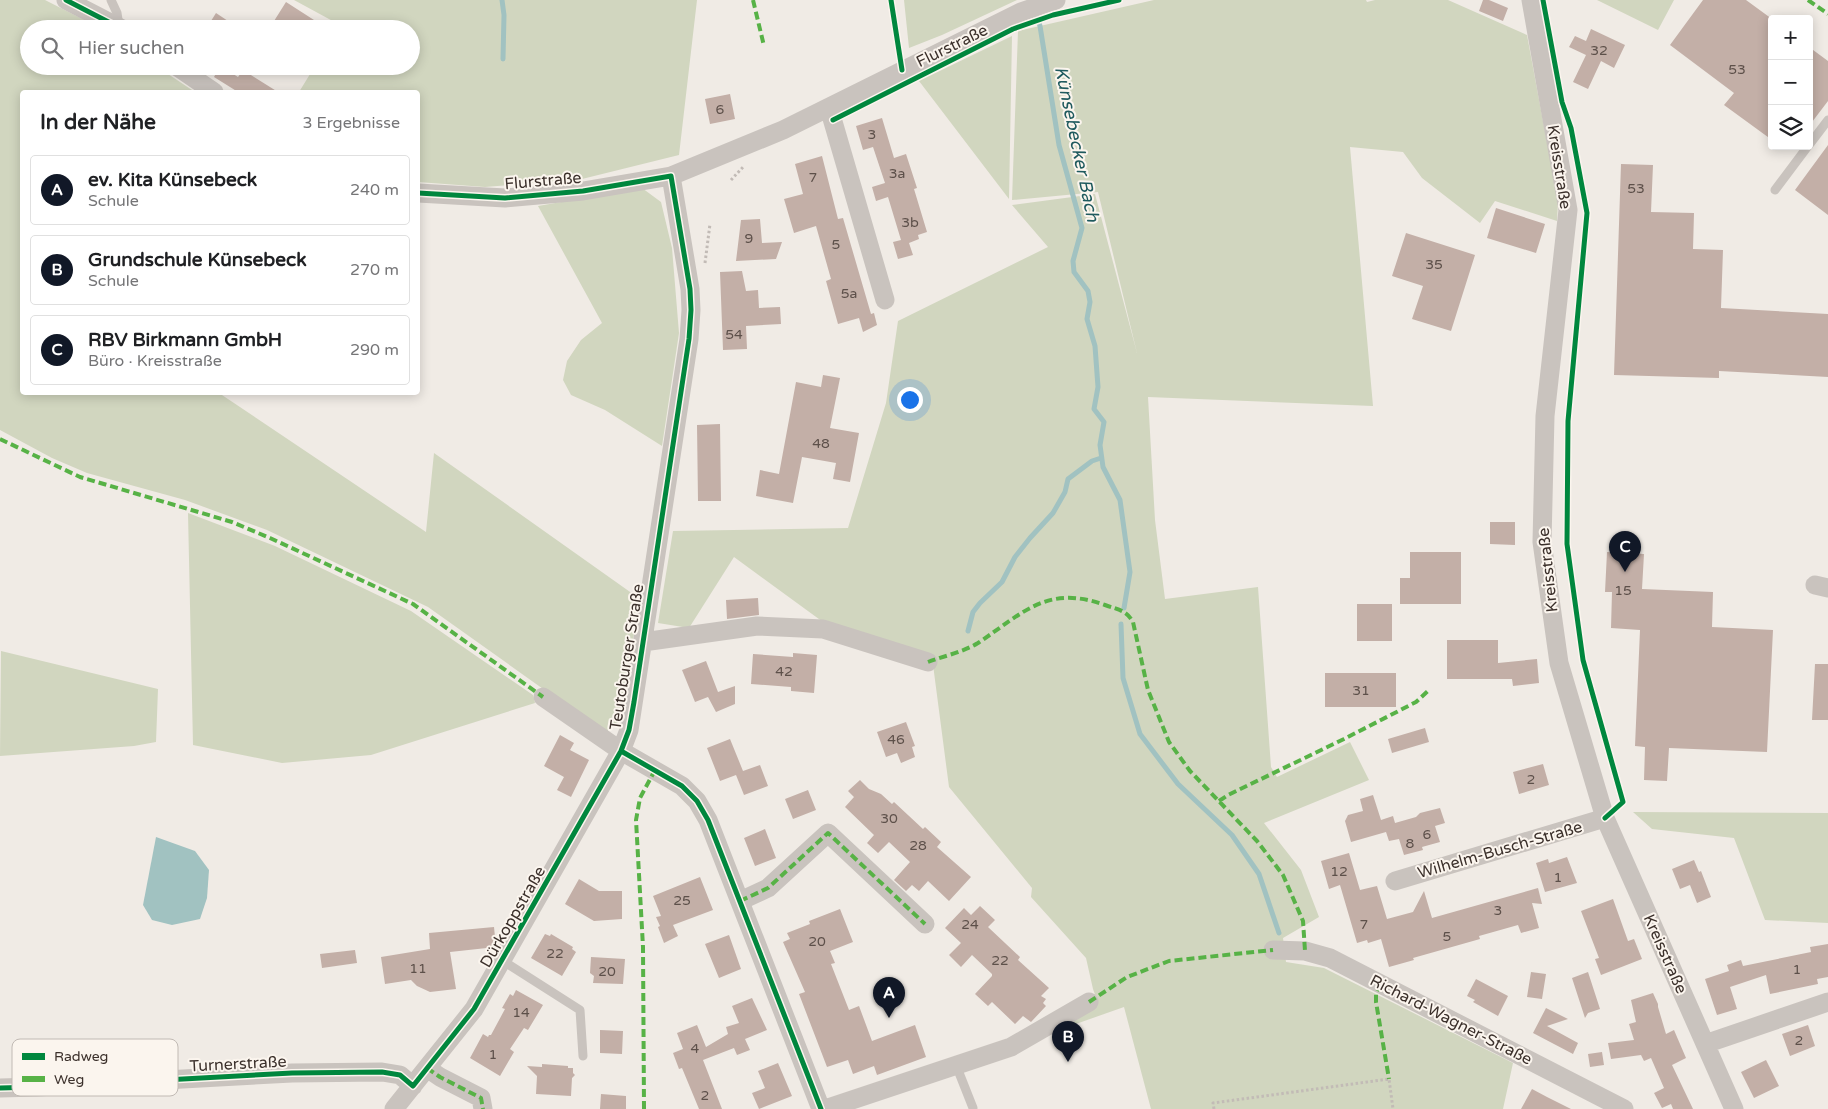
<!DOCTYPE html>
<html lang="de">
<head>
<meta charset="utf-8">
<style>
  body { margin:0; font-family:"Varela Round",sans-serif; background:#f2f2f2; color:#202124 }
  .controls { position:absolute; right:15px; top:15px; display:grid; overflow:hidden; border-radius:5px; box-shadow:0 2px 12px #0003 }
  .controls button { width:45px; height:45px; display:grid; place-items:center; padding:0; border:0; border-bottom:1px solid #e0e0e0; background:#fff; color:#202124; font:25px sans-serif }
  .you { position:absolute; left:909px; top:399px; width:18px; height:18px; margin:-12px; border:4px solid #fff; border-radius:50%; background:#1a73e8; box-shadow:0 0 0 8px #1a73e833 }
  .badge { display:grid; place-items:center; width:32px; height:32px; border-radius:50%; background:#111827; color:#fff; font-size:16px; font-weight:700 }
  .pin { position:absolute; translate:-50% -41px; filter:drop-shadow(0 1px 2px #0008) }
  .pin::after { content:''; position:absolute; top:26px; width:18px; height:15px; background:inherit; clip-path:polygon(0 0,100% 0,50% 100%) }
  .list { margin:0; padding:0; list-style:none }
  h2 { display:flex; justify-content:space-between; align-items:center; height:65px; margin:0; padding:0 20px; font-size:21px }
  h2 small { font-size:16px; font-weight:400; color:#757577 }
  .list li { display:grid; grid-template-columns:32px 1fr auto; gap:15px; align-items:center; box-sizing:border-box; height:70px; margin:0 10px 10px; padding:0 10px; border:1px solid #e0e0e0; border-radius:5px }
  .list b { display:block; font-size:19px; white-space:nowrap }
  .list p { margin:0; font-size:16px; white-space:nowrap; color:#757577 }
  .list em { font-size:16px; font-style:normal; color:#757577 }
  .icon { flex:none; width:28px; height:28px; fill:none; stroke:currentColor; stroke-width:2; stroke-linecap:round; stroke-linejoin:round }
  .map { position:relative; flex:none; width:1828px; height:1109px; overflow:hidden }
  .search { position:absolute; background:#fff; box-shadow:0 2px 12px #0003; left:20px; top:20px; width:400px; height:55px; display:flex; align-items:center; gap:12px; box-sizing:border-box; padding:0 18px; border-radius:28px; color:#757577; font-size:19px }
  .panel { position:absolute; background:#fff; box-shadow:0 2px 12px #0003; left:20px; top:90px; width:400px; height:305px; border-radius:5px }
  .map>svg:first-child { display:block }
  .green { fill:#d1d6bf }
  .water { fill:#a1c2c1 }
  .lines { fill:none; stroke-linecap:round; stroke-linejoin:round }
  .stream { stroke:#a1c2c1; stroke-width:5 }
  .building { fill:#c3afa7 }
  .path { stroke:#c2bbb6; stroke-width:3; stroke-dasharray:2.5 2.5; stroke-linecap:butt }
  .service { stroke:#c9c3be; stroke-width:9 }
  .minor { stroke:#c9c3be; stroke-width:19 }
  .quiet { stroke:#57b246; stroke-width:4; stroke-dasharray:8 4; stroke-linecap:butt }
  .cycleway-casing { stroke:#fbf5ee; stroke-width:8 }
  .cycleway { stroke:#00873e; stroke-width:5 }
  .labels { text-anchor:middle; dominant-baseline:central; stroke-width:4; stroke-linejoin:round; paint-order:stroke }
  .number-label { font-size:14px; fill:#5d504a }
  .street-label { font-size:16px; fill:#3b302b; stroke:#fbf5ee }
  .water-label { font-size:18px; font-style:italic; fill:#1f5a5e; stroke:#fbf5ee }
  .key { fill:#fbf5ee; stroke:#c1bab4; stroke-width:1 }
  .key-label { font-size:14px; fill:#3b302b }
</style>
</head>
<body>
<div class="map">
<svg width="1828" height="1109" viewBox="0 0 1828 1109">
  <rect width="100%" height="100%" fill="#f0ebe5"/>
  <path class="green" d="M 0,0 L 45,0 L 102,29 L 29,29 L 29,66 L 156,66 L 195,92 L 22,92 L 22,392 L 219,393 L 426,532 L 434,453 L 640,599 L 619,722 L 605,733 L 428,607 L 267,530 L 185,500 L 87,473 L 52,458 L 0,430 Z
    M 294,0 L 697,0 L 679,155 L 582,179 L 485,187 L 418,182 L 418,92 L 299,92 L 315,66 L 411,66 L 411,29 L 338,29 L 340,25 Z
    M 904,0 L 1017,0 L 942,35 L 909,48 Z
    M 1154,0 L 1366,0 L 1367,2 L 1375,0 L 1448,0 L 1527,35 L 1558,202 L 1557,221 L 1495,201 L 1480,223 L 1422,178 L 1403,152 L 1350,147 L 1373,406 L 1148,397 L 1155,520 L 1165,599 L 1258,587 L 1271,767 L 1277,777 L 1350,742 L 1369,780 L 1264,823 L 1301,870 L 1319,917 L 1283,938 L 1286,962 L 1324,968 L 1513,1063 L 1503,1109 L 1151,1109 L 1124,1007 L 1073,1025 L 1071,1022 L 1098,1003 L 1093,989 L 1086,958 L 1031,897 L 1032,888 L 949,787 L 932,657 L 823,622 L 734,557 L 689,628 L 658,623 L 673,531 L 848,528 L 886,403 L 898,321 L 1048,247 L 1012,205 L 1095,194 L 1137,353 L 1098,192 L 1012,200 L 1018,31 Z
    M 1597,0 L 1674,0 L 1658,30 Z
    M 1012,36 L 1009,199 L 919,81 Z
    M 642,188 L 661,202 L 672,248 L 679,333 L 662,446 L 605,410 L 571,395 L 563,380 L 567,361 L 581,340 L 602,323 L 538,206 Z
    M 188,513 L 275,546 L 411,611 L 533,695 L 535,703 L 371,755 L 282,763 L 193,745 Z
    M 1,651 L 158,689 L 156,742 L 134,746 L 0,756 Z
    M 1633,812 L 1828,813 L 1828,923 L 1765,920 L 1734,838 L 1652,829 Z"/>
  <path class="water" d="M 156,837 L 195,851 L 209,870 L 207,898 L 200,919 L 172,925 L 152,920 L 143,905 Z"/>
  <g class="lines">
    <path class="stream" d="M 502,0 L 504,15 L 503,59
      M 1035,11 L 1040,26 L 1059,145 L 1082,228 L 1073,261 L 1074,272 L 1088,291 L 1090,302 L 1087,319 L 1095,346 L 1098,387 L 1094,409 L 1104,422 L 1100,445 L 1103,467 L 1120,500 L 1130,572 L 1124,608
      M 1121,624 L 1123,678 L 1140,734 L 1178,784 L 1232,835 L 1259,874 L 1279,933
      M 968,631 L 973,612 L 980,603 L 1002,582 L 1015,557 L 1030,538 L 1053,513 L 1065,492 L 1068,479 L 1092,461 L 1101,458"/>
  </g>
  <path class="building" d="M 1483,0 L 1489,0 L 1508,8 L 1503,21 L 1479,11 Z
    M 1703,0 L 1746,0 L 1772,19 L 1772,140 L 1724,105 L 1734,93 L 1670,45 Z
    M 286,2 L 328,29 L 269,29 Z
    M 216,13 L 240,29 L 206,29 Z
    M 1591,29 L 1625,45 L 1614,68 L 1601,61 L 1588,89 L 1573,82 L 1586,55 L 1569,47 L 1575,36 L 1586,41 Z
    M 1809,47 L 1828,61 L 1828,101 L 1809,126 Z
    M 220,66 L 238,77 L 243,70 L 278,92 L 238,92 L 214,77 Z
    M 730,94 L 735,119 L 710,124 L 705,99 Z
    M 882,118 L 894,158 L 906,154 L 917,188 L 914,189 L 927,232 L 918,235 L 919,239 L 909,243 L 913,255 L 898,259 L 893,242 L 901,240 L 888,197 L 876,201 L 872,187 L 885,183 L 873,147 L 863,150 L 856,126 Z
    M 1828,145 L 1828,215 L 1795,190 Z
    M 822,156 L 838,219 L 843,218 L 871,314 L 874,313 L 877,325 L 863,332 L 859,318 L 838,324 L 826,281 L 831,279 L 816,226 L 794,233 L 784,199 L 803,194 L 795,164 Z
    M 1621,164 L 1653,165 L 1651,212 L 1694,213 L 1693,249 L 1723,250 L 1721,308 L 1828,314 L 1828,377 L 1719,371 L 1719,378 L 1614,375 Z
    M 1496,208 L 1545,224 L 1536,253 L 1487,238 Z
    M 760,219 L 762,243 L 782,242 L 776,259 L 736,261 L 741,220 Z
    M 1406,233 L 1475,255 L 1451,331 L 1412,319 L 1423,286 L 1392,276 Z
    M 742,271 L 746,291 L 758,290 L 759,308 L 780,307 L 781,324 L 746,326 L 747,349 L 723,350 L 720,272 Z
    M 823,375 L 840,378 L 830,428 L 859,433 L 850,482 L 833,479 L 836,463 L 802,457 L 793,503 L 756,496 L 760,470 L 779,474 L 796,382 L 821,387 Z
    M 720,424 L 721,501 L 698,501 L 697,425 Z
    M 1490,522 L 1515,522 L 1515,545 L 1490,544 Z
    M 1410,552 L 1461,552 L 1461,604 L 1400,604 L 1400,578 L 1410,578 Z
    M 1607,552 L 1644,554 L 1642,589 L 1713,592 L 1712,627 L 1773,630 L 1767,752 L 1669,748 L 1667,781 L 1644,780 L 1645,747 L 1635,746 L 1640,630 L 1611,628 L 1612,592 L 1605,592 Z
    M 758,598 L 759,615 L 727,619 L 726,600 Z
    M 1357,604 L 1392,604 L 1392,641 L 1357,641 Z
    M 1447,640 L 1498,640 L 1498,663 L 1537,659 L 1539,683 L 1513,686 L 1512,679 L 1447,679 Z
    M 793,653 L 817,655 L 814,693 L 791,691 L 791,687 L 751,684 L 753,654 L 793,657 Z
    M 706,661 L 718,692 L 735,686 L 735,704 L 716,712 L 708,697 L 695,702 L 682,670 Z
    M 1815,664 L 1828,664 L 1828,720 L 1812,720 Z
    M 1325,673 L 1396,673 L 1396,707 L 1325,707 Z
    M 906,722 L 915,746 L 912,747 L 915,757 L 901,763 L 897,753 L 886,757 L 877,732 Z
    M 1425,728 L 1429,742 L 1392,753 L 1388,739 Z
    M 560,735 L 574,743 L 570,750 L 589,760 L 571,797 L 557,790 L 564,777 L 544,766 Z
    M 730,739 L 743,771 L 760,765 L 768,786 L 744,795 L 736,775 L 720,781 L 707,748 Z
    M 1543,764 L 1549,785 L 1519,794 L 1513,772 Z
    M 860,780 L 869,789 L 881,794 L 892,804 L 894,802 L 923,829 L 925,827 L 941,842 L 937,847 L 971,877 L 949,901 L 928,881 L 919,891 L 912,885 L 906,891 L 894,880 L 910,862 L 889,842 L 878,853 L 867,843 L 874,835 L 845,807 L 854,797 L 848,791 Z
    M 808,790 L 816,810 L 793,819 L 785,799 Z
    M 1373,795 L 1381,820 L 1393,816 L 1395,823 L 1416,817 L 1420,813 L 1440,808 L 1445,823 L 1435,826 L 1440,842 L 1422,847 L 1423,850 L 1404,855 L 1399,839 L 1389,841 L 1386,832 L 1351,842 L 1345,821 L 1348,815 L 1363,811 L 1360,799 Z
    M 765,829 L 776,858 L 755,866 L 744,838 Z
    M 1349,853 L 1360,890 L 1377,886 L 1387,919 L 1413,912 L 1424,891 L 1432,918 L 1538,888 L 1542,904 L 1532,903 L 1539,928 L 1521,933 L 1518,925 L 1479,936 L 1480,939 L 1413,958 L 1414,960 L 1389,967 L 1381,939 L 1368,943 L 1367,940 L 1357,943 L 1340,885 L 1329,889 L 1321,861 Z
    M 1567,857 L 1577,883 L 1545,892 L 1536,863 L 1548,859 L 1549,863 Z
    M 1694,860 L 1699,872 L 1701,871 L 1711,897 L 1697,903 L 1690,885 L 1680,889 L 1672,869 Z
    M 700,877 L 713,910 L 673,925 L 678,936 L 664,943 L 658,927 L 660,926 L 656,917 L 661,916 L 653,896 Z
    M 579,879 L 599,891 L 622,891 L 622,919 L 594,921 L 565,904 Z
    M 1613,899 L 1628,941 L 1634,939 L 1642,959 L 1601,975 L 1595,959 L 1599,958 L 1581,911 Z
    M 980,906 L 995,920 L 988,927 L 1020,957 L 1018,960 L 1049,988 L 1041,996 L 1046,999 L 1043,1003 L 1046,1006 L 1031,1022 L 1023,1016 L 1015,1024 L 992,1002 L 988,1006 L 975,994 L 992,976 L 992,974 L 972,955 L 961,967 L 949,955 L 961,943 L 945,928 L 964,908 L 971,915 Z
    M 840,909 L 853,942 L 830,951 L 835,963 L 831,964 L 849,1010 L 859,1006 L 872,1041 L 915,1025 L 926,1057 L 877,1075 L 874,1066 L 853,1074 L 848,1060 L 827,1067 L 799,994 L 805,992 L 783,942 L 790,939 L 787,933 L 810,924 L 809,921 Z
    M 494,927 L 496,947 L 450,952 L 456,989 L 430,992 L 417,986 L 411,980 L 385,984 L 381,957 L 430,949 L 429,933 Z
    M 545,934 L 550,936 L 551,934 L 573,947 L 572,949 L 576,952 L 562,976 L 531,958 Z
    M 729,935 L 741,969 L 719,978 L 705,944 Z
    M 1828,944 L 1828,977 L 1817,979 L 1818,984 L 1770,994 L 1766,975 L 1730,987 L 1737,1009 L 1717,1015 L 1705,979 L 1729,971 L 1727,965 L 1741,960 L 1743,966 L 1811,952 L 1810,947 Z
    M 355,950 L 357,963 L 322,968 L 320,954 Z
    M 591,957 L 625,959 L 623,984 L 593,983 L 594,976 L 590,973 Z
    M 1531,972 L 1546,974 L 1542,999 L 1527,997 Z
    M 1588,972 L 1600,1009 L 1588,1013 L 1585,1018 L 1572,978 Z
    M 1476,979 L 1508,996 L 1498,1016 L 1473,1002 L 1475,1000 L 1467,996 Z
    M 516,990 L 543,1005 L 528,1030 L 524,1028 L 510,1049 L 514,1052 L 500,1076 L 470,1058 L 483,1034 L 488,1037 L 489,1035 L 491,1035 L 505,1009 L 502,1008 L 510,994 L 513,996 Z
    M 1653,993 L 1658,1004 L 1658,1007 L 1666,1034 L 1674,1030 L 1686,1058 L 1672,1065 L 1693,1109 L 1673,1109 L 1671,1104 L 1662,1108 L 1654,1093 L 1664,1088 L 1651,1058 L 1644,1061 L 1641,1055 L 1611,1059 L 1608,1043 L 1634,1040 L 1629,1024 L 1636,1022 L 1631,1000 Z
    M 752,998 L 767,1030 L 745,1039 L 750,1050 L 737,1055 L 734,1048 L 703,1060 L 722,1109 L 699,1109 L 682,1068 L 679,1069 L 673,1053 L 683,1049 L 677,1033 L 697,1025 L 706,1047 L 728,1034 L 726,1027 L 739,1023 L 732,1006 Z
    M 1546,1008 L 1568,1019 L 1547,1026 L 1578,1043 L 1573,1054 L 1533,1033 Z
    M 1808,1025 L 1815,1046 L 1790,1056 L 1782,1034 Z
    M 600,1030 L 623,1031 L 622,1054 L 600,1053 Z
    M 1602,1052 L 1604,1065 L 1590,1067 L 1588,1054 Z
    M 1766,1060 L 1779,1086 L 1754,1098 L 1741,1072 Z
    M 778,1063 L 792,1096 L 759,1109 L 752,1093 L 765,1088 L 758,1071 Z
    M 542,1064 L 568,1066 L 568,1068 L 573,1068 L 573,1073 L 575,1075 L 572,1078 L 571,1096 L 536,1094 L 537,1076 L 527,1066 L 542,1067 Z
    M 1532,1089 L 1547,1097 L 1571,1109 L 1521,1109 Z
    M 601,1094 L 626,1096 L 626,1109 L 600,1109 Z"/>
  <g class="lines">
    <path class="path" d="M 731,180 L 744,166
      M 705,263 L 710,224
      M 1214,1109 L 1213,1103 L 1389,1079 L 1393,1109"/>
    <path class="service" d="M 111,0 L 117,13 L 119,26
      M 1809,145 L 1828,120
      M 1775,190 L 1808,146
      M 503,961 L 580,1010 L 583,1056
      M 956,1065 L 973,1108"/>
    <path class="minor" d="M 66,0 L 122,29
      M 1531,0 L 1568,210 L 1545,416 L 1542,542 L 1559,663 L 1605,818 L 1734,1109
      M 176,66 L 214,92
      M 829,108 L 885,300
      M 418,193 L 505,198 L 583,191 L 671,176 L 783,130 L 1021,12 L 1056,0
      M 1815,585 L 1828,588
      M 643,642 L 757,626 L 823,629 L 928,662
      M 543,697 L 621,751 L 682,786 L 697,801 L 708,820 L 821,1109
      M 1395,881 L 1605,818
      M 740,901 L 768,888 L 828,833 L 925,924
      M 1273,950 L 1305,951 L 1330,958 L 1624,1109
      M 1705,1044 L 1828,1002
      M 427,1068 L 440,1077 L 481,1098 L 483,1109
      M 0,1088 L 37,1087 L 292,1073 L 382,1072 L 400,1075 L 413,1086
      M 394,1109 L 474,1009 L 621,751 L 629,730 L 689,339 L 691,310 L 690,289 L 671,176
      M 825,1109 L 1011,1047 L 1089,1002"/>
    <path class="quiet" d="M 753,0 L 764,46
      M 1808,0 L 1828,14
      M 0,439 L 80,477 L 232,522 L 270,538 L 413,604 L 543,697
      M 928,662 C 944,656 963,652 978,643 C 1023,613 1047,584 1105,605 C 1119,610 1126,610 1133,622 L 1148,690 L 1169,742 L 1190,771 L 1257,841 L 1283,875 L 1303,921 L 1305,951
      M 1219,801 L 1228,795 L 1344,739 L 1416,702 L 1429,690
      M 740,901 L 768,888 L 828,833 L 925,924
      M 1381,984 L 1376,994 L 1376,1002 L 1389,1079
      M 1089,1002 L 1127,977 L 1169,961 L 1273,950
      M 427,1068 L 440,1077 L 481,1098 L 483,1109
      M 644,1109 L 643,947 L 636,820 L 640,798 L 655,770"/>
    <g class="cycleway-casing">
      <path id="cycleway" d="M 66,0 L 122,29
        M 891,0 L 902,70
        M 1543,0 L 1562,102 L 1571,128 L 1587,213 L 1568,421 L 1567,544 L 1583,660 L 1623,802 L 1605,818
        M 833,120 L 1013,29 L 1053,15 L 1119,0
        M 621,751 L 682,786 L 697,801 L 708,820 L 821,1109
        M 0,1088 L 37,1087 L 292,1073 L 382,1072 L 400,1075 L 413,1086 L 474,1009 L 621,751 L 629,730 L 634,702 L 689,339 L 691,310 L 690,289 L 671,176 L 583,191 L 505,198 L 418,193"/>
    </g>
    <use href="#cycleway" class="cycleway"/>
  </g>
  <g class="labels">
    <g class="number-label">
      <text x="1599" y="50">32</text>
      <text x="1737" y="69">53</text>
      <text x="720" y="109">6</text>
      <text x="872" y="134">3</text>
      <text x="897" y="173">3a</text>
      <text x="813" y="177">7</text>
      <text x="1636" y="188">53</text>
      <text x="910" y="222">3b</text>
      <text x="749" y="238">9</text>
      <text x="836" y="244">5</text>
      <text x="1434" y="264">35</text>
      <text x="849" y="293">5a</text>
      <text x="734" y="334">54</text>
      <text x="821" y="443">48</text>
      <text x="1623" y="590">15</text>
      <text x="784" y="671">42</text>
      <text x="1361" y="690">31</text>
      <text x="896" y="739">46</text>
      <text x="1531" y="779">2</text>
      <text x="889" y="818">30</text>
      <text x="1427" y="834">6</text>
      <text x="1410" y="843">8</text>
      <text x="918" y="845">28</text>
      <text x="1339" y="871">12</text>
      <text x="1558" y="877">1</text>
      <text x="682" y="900">25</text>
      <text x="1498" y="910">3</text>
      <text x="970" y="924">24</text>
      <text x="1364" y="924">7</text>
      <text x="1447" y="936">5</text>
      <text x="817" y="941">20</text>
      <text x="555" y="953">22</text>
      <text x="1000" y="960">22</text>
      <text x="418" y="968">11</text>
      <text x="1797" y="969">1</text>
      <text x="607" y="971">20</text>
      <text x="521" y="1012">14</text>
      <text x="1799" y="1040">2</text>
      <text x="695" y="1048">4</text>
      <text x="493" y="1054">1</text>
      <text x="705" y="1095">2</text>
    </g>
    <g class="street-label">
      <text transform="translate(952 46) rotate(-26)">Flurstraße</text>
      <text transform="translate(1559 167) rotate(81)">Kreisstraße</text>
      <text transform="translate(543 181) rotate(-5)">Flurstraße</text>
      <text transform="translate(1548 570) rotate(-96)">Kreisstraße</text>
      <text transform="translate(627 657) rotate(-81)">Teutoburger Straße</text>
      <text transform="translate(1500 850) rotate(-16)">Wilhelm-Busch-Straße</text>
      <text transform="translate(513 917) rotate(-60)">Dürkoppstraße</text>
      <text transform="translate(1665 954) rotate(66)">Kreisstraße</text>
      <text transform="translate(1451 1020) rotate(27)">Richard-Wagner-Straße</text>
      <text transform="translate(238 1064) rotate(-3)">Turnerstraße</text>
    </g>
    <g class="water-label">
      <text transform="translate(1077 144) rotate(78)">Künsebecker Bach</text>
    </g>
  </g>
  <rect x="12" y="1039" width="166" height="57" rx="8" class="key"/>
  <rect x="22" y="1053" width="23" height="7" fill="#00873e"/>
  <rect x="22" y="1076" width="23" height="6" fill="#57b246"/>
  <g class="key-label">
    <text x="54" y="1061">Radweg</text>
    <text x="54" y="1084">Weg</text>
  </g>
</svg>
<div class="controls">
<button>+</button>
<button>−</button>
<button><svg class="icon" aria-label="layers" viewBox="0 0 24 24"><path d="M12 4l9 5-9 5-9-5zM3 14l9 5 9-5"/></svg></button>
</div>
<div class="you"></div>
<div class="pin badge" style="left:889px;top:1018px">A</div>
<div class="pin badge" style="left:1068px;top:1062px">B</div>
<div class="pin badge" style="left:1625px;top:572px">C</div>
<div class="search"><svg class="icon" aria-label="search" viewBox="0 0 24 24"><circle cx="10" cy="10" r="6"/><path d="M15 15l6 6"/></svg>Hier suchen</div>
<section class="panel">
<h2>In der Nähe<small>3 Ergebnisse</small></h2>
<ul class="list">
<li><span class="badge">A</span><div><b>ev. Kita Künsebeck</b><p>Schule</p></div><em>240 m</em></li>
<li><span class="badge">B</span><div><b>Grundschule Künsebeck</b><p>Schule</p></div><em>270 m</em></li>
<li><span class="badge">C</span><div><b>RBV Birkmann GmbH</b><p>Büro · Kreisstraße</p></div><em>290 m</em></li>
</ul>
</section>
</div>
</body>
</html>
